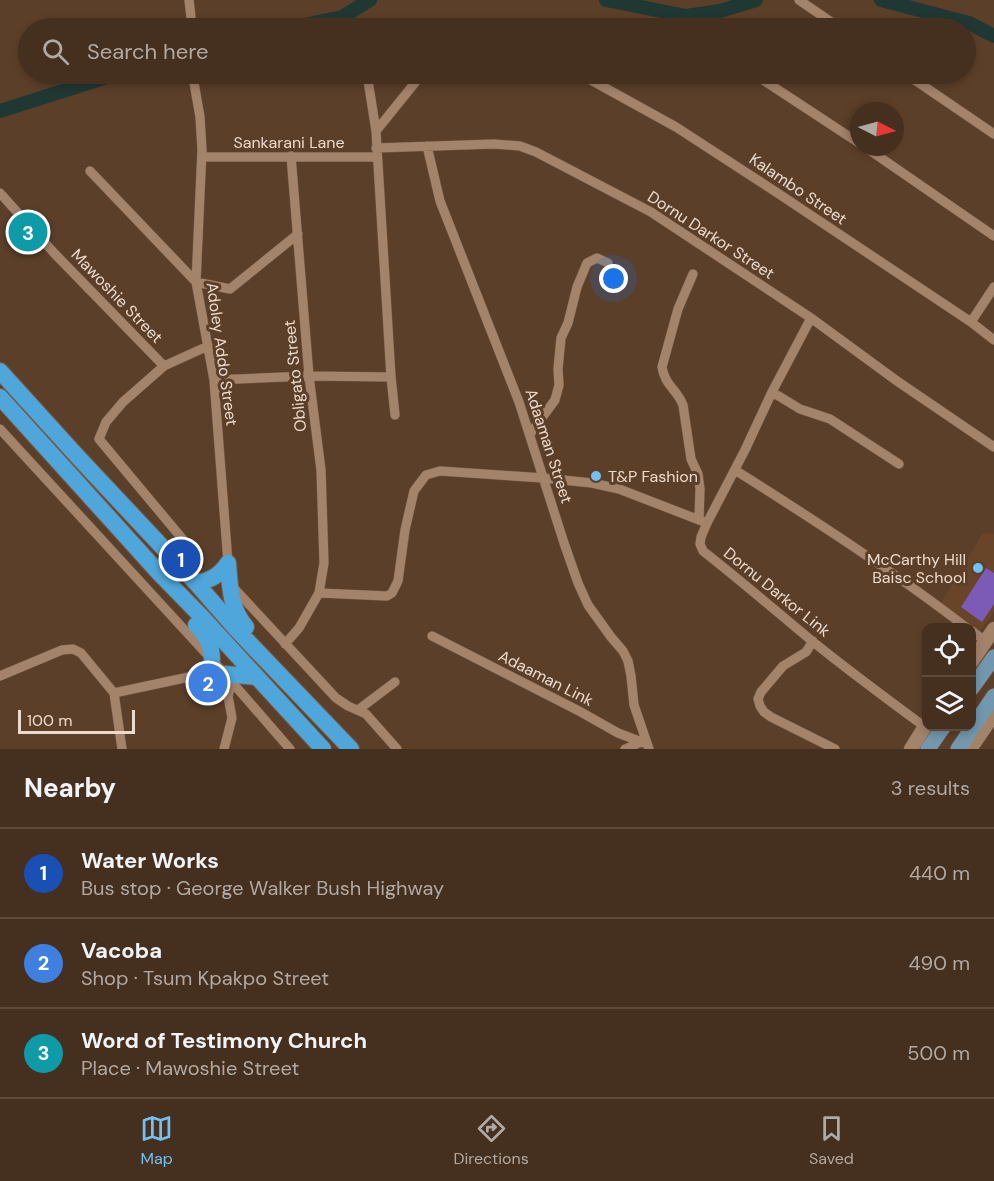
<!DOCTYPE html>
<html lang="en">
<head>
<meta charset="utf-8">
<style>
  body { margin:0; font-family:"DM Sans",sans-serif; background:#4c3727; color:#f1f3f6 }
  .controls { position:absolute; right:18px; bottom:18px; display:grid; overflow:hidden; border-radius:12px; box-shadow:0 3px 9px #0003 }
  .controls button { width:54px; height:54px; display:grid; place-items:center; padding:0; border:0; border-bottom:2px solid #5d4a3c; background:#452f1e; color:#f1f3f6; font:30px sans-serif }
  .compass { position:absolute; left:850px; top:102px; width:54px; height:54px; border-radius:50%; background:#452f1e; box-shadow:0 3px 9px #0003; rotate:96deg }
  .scale { position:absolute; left:18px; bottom:15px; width:117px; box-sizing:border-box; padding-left:6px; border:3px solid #ecdacd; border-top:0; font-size:16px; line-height:21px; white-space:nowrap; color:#ecdacd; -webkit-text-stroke:4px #5c3f28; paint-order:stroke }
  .you { position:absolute; left:614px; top:279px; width:21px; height:21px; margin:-15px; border:4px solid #fff; border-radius:50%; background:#1a73e8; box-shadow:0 0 0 9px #1a73e833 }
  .badge { display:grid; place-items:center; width:39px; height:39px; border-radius:50%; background:#70c1f4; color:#fff; font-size:20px; font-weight:700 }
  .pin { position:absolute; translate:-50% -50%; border:3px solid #fff; box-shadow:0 2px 6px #0006 }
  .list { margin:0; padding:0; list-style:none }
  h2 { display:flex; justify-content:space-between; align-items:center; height:78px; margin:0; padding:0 24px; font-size:26px }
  h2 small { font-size:20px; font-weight:400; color:#b0a9a4 }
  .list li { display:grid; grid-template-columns:39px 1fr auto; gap:18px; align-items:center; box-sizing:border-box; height:90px; padding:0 24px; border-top:2px solid #5d4a3c }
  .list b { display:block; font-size:22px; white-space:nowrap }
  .list p { margin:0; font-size:20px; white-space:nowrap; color:#b0a9a4 }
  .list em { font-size:20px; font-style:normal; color:#b0a9a4 }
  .icon { flex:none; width:33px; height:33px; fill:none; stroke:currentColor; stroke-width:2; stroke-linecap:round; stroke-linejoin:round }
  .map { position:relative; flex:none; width:994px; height:749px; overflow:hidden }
  .search { position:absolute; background:#452f1e; box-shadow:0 3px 9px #0003; left:18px; right:18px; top:18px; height:66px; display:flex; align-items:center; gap:15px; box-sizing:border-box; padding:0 21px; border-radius:33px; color:#b0a9a4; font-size:22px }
  .sheet { height:348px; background:#452f1e }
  nav { display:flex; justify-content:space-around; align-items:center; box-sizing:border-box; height:84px; border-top:2px solid #5d4a3c; background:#452f1e; font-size:16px; color:#b0a9a4 }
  nav a { display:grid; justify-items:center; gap:3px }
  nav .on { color:#70c1f4 }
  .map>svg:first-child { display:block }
  .built { fill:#684529 }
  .garden { fill:#7b5bb5 }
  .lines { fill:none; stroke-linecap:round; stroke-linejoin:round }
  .river { stroke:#203833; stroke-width:14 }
  .street-casing { stroke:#745b48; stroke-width:10 }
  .secondary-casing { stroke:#745b48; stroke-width:15 }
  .primary-casing { stroke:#745b48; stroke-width:16 }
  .highway-casing { stroke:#745b48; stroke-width:18 }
  .street { stroke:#a4836b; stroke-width:9 }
  .secondary { stroke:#a4836b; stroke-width:14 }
  .primary { stroke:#7198ae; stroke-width:15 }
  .highway { stroke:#4fa6da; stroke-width:16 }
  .poi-dot { fill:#70c1f4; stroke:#5c3f28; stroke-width:2 }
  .labels { text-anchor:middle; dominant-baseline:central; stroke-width:6; stroke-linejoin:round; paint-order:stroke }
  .street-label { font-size:16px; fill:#ecdacd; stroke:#5c3f28 }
  .poi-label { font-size:16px; fill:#ecdacd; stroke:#5c3f28; text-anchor:start }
</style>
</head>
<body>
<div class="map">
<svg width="994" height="749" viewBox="0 0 994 749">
  <rect width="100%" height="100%" fill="#5c3f28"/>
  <path class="built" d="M 983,533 L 994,534 L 994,612 L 980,632 L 941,603 Z"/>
  <path class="garden" d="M 986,568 L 994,573 L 994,604 L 982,622 L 961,607 Z"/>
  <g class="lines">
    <path class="river" d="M 606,0 L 686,16 L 720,11 L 756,0
      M 881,0 L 969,23 L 994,36
      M 290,28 L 342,17 L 370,0
      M 0,111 L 116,74"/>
    <g class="street-casing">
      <path id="street" d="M 189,0 L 191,17
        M 799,0 L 840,28
        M 459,28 C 465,23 474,26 481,28
        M 367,74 L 376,131 L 391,377 L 395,415
        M 580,74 L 676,127 L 779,194 L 971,322 L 994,340
        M 754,74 L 859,143
        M 906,74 L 994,134
        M 193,77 L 200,117 L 202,150 L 196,282 L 214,380 L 228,563
        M 376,131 L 422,74
        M 427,146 L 440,201 L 519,402 L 564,543 L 578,583 L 588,605 L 611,637 L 623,651 L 628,661 L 631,676 L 634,705 L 649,749
        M 865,147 L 994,236
        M 376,148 L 494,144 L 520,146 L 536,152 L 651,212 L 811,318 L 897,381 L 994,447
        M 291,156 L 309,376 L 321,470 L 324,563 L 319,593
        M 202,157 L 377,157
        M 90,171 L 196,282 L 230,289 L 298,234
        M 0,193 L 55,254 L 164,366
        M 693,274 L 678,309 L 662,367 C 665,386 677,389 683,405 L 691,459 L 698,474 L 700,489 L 699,520
        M 811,318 L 772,392 L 745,450 L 707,523 L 701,537 L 700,544 L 703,551 C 740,580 776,611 812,641 C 849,671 887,699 925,727
        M 971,322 L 994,287
        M 214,380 L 309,376 L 391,377
        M 772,392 L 800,409 L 830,419 L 899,464
        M 0,429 L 225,674 L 290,749
        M 530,434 L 555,400 L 559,385 L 558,369 L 561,338 L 568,323 L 577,287 L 587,263 L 597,258 L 608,263
        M 735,470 C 814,520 893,571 967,628
        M 190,548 L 99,439 L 106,422 L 123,402 L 164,366 L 208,346
        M 231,585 L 336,698 L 348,706 L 366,714 L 397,749
        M 972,631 L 985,641
        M 432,636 L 579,711 L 618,733 L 647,744
        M 813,641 L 806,652 L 783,666 L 761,692 L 758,699 L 760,706 L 764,712 L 771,717 L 835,749
        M 285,644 L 299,628 L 319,593 L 387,596 L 392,593 L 398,581 L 405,530 L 414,491 L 426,475 L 440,471 L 543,478 L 592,483 L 619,489 L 707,523
        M 0,676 L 62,650 L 73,649 L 81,653 L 114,693
        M 114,693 L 189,677 L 202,671 L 212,660
        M 114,693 L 122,749
        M 358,710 L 395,682
        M 224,749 L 232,718 L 228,696 L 232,682
        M 625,749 L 641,742"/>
    </g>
    <g class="secondary-casing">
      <path id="secondary" d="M 972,661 L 994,629
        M 911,749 L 926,725
        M 970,749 L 994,714"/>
    </g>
    <g class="primary-casing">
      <path id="primary" d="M 972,688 L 994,657
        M 928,749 L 944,726
        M 958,749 L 994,696"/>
    </g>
    <g class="highway-casing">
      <path id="highway" d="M 0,371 L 78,457 L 196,583 L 237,630 L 351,749
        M 0,397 L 159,573 L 200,615 L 323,749
        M 228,563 C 230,587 230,608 246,627
        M 196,583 C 211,580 219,576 228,563
        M 196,625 C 206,635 212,645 212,660
        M 225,674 L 257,677"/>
    </g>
    <use href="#street" class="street"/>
    <use href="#secondary" class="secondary"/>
    <use href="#primary" class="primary"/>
    <use href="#highway" class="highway"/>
  </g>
  <g class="poi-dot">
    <circle cx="596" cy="476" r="6"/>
    <circle cx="978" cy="568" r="6"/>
  </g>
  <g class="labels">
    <g class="street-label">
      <text x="289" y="142">Sankarani Lane</text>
      <text transform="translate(798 189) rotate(34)">Kalambo Street</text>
      <text transform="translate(711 235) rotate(33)">Dornu Darkor Street</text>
      <text transform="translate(117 296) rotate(46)">Mawoshie Street</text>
      <text transform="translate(222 354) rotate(82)">Adoley Addo Street</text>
      <text transform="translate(295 376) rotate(-96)">Obligato Street</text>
      <text transform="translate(549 446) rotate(72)">Adaaman Street</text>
      <text transform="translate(777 592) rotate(39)">Dornu Darkor Link</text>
      <text transform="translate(546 678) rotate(27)">Adaaman Link</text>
    </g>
    <g class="poi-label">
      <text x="608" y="476">T&amp;P Fashion</text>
      <text x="966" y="559" text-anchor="end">McCarthy Hill<tspan x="966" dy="18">Baisc School</tspan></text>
    </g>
  </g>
</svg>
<div class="controls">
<button><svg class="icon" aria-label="locate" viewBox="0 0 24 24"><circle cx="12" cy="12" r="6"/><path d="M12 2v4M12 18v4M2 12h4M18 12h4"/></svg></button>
<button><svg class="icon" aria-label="layers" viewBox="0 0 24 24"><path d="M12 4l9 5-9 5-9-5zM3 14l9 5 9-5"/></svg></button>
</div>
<svg class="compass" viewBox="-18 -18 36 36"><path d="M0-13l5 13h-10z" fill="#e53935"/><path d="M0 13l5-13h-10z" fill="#b0a9a4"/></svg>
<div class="scale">100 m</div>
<div class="you"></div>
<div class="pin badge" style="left:181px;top:559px;background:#1a4fb4">1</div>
<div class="pin badge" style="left:208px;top:683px;background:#3f7fe0">2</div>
<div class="pin badge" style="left:28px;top:232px;background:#0f9aa8">3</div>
<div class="search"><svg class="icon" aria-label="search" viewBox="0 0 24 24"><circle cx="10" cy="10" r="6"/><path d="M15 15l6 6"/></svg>Search here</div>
</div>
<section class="sheet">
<h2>Nearby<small>3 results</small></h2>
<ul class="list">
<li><span class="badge" style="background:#1a4fb4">1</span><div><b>Water Works</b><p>Bus stop · George Walker Bush Highway</p></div><em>440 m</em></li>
<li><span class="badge" style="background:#3f7fe0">2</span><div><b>Vacoba</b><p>Shop · Tsum Kpakpo Street</p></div><em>490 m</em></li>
<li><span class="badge" style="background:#0f9aa8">3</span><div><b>Word of Testimony Church</b><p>Place · Mawoshie Street</p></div><em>500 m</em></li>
</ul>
</section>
<nav>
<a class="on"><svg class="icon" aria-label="map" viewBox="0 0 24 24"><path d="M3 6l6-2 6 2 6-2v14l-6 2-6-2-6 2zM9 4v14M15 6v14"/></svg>Map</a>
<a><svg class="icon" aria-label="directions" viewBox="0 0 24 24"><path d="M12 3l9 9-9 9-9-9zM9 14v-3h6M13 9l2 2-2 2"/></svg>Directions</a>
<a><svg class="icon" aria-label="saved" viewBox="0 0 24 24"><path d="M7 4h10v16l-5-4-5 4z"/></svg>Saved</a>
</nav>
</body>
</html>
